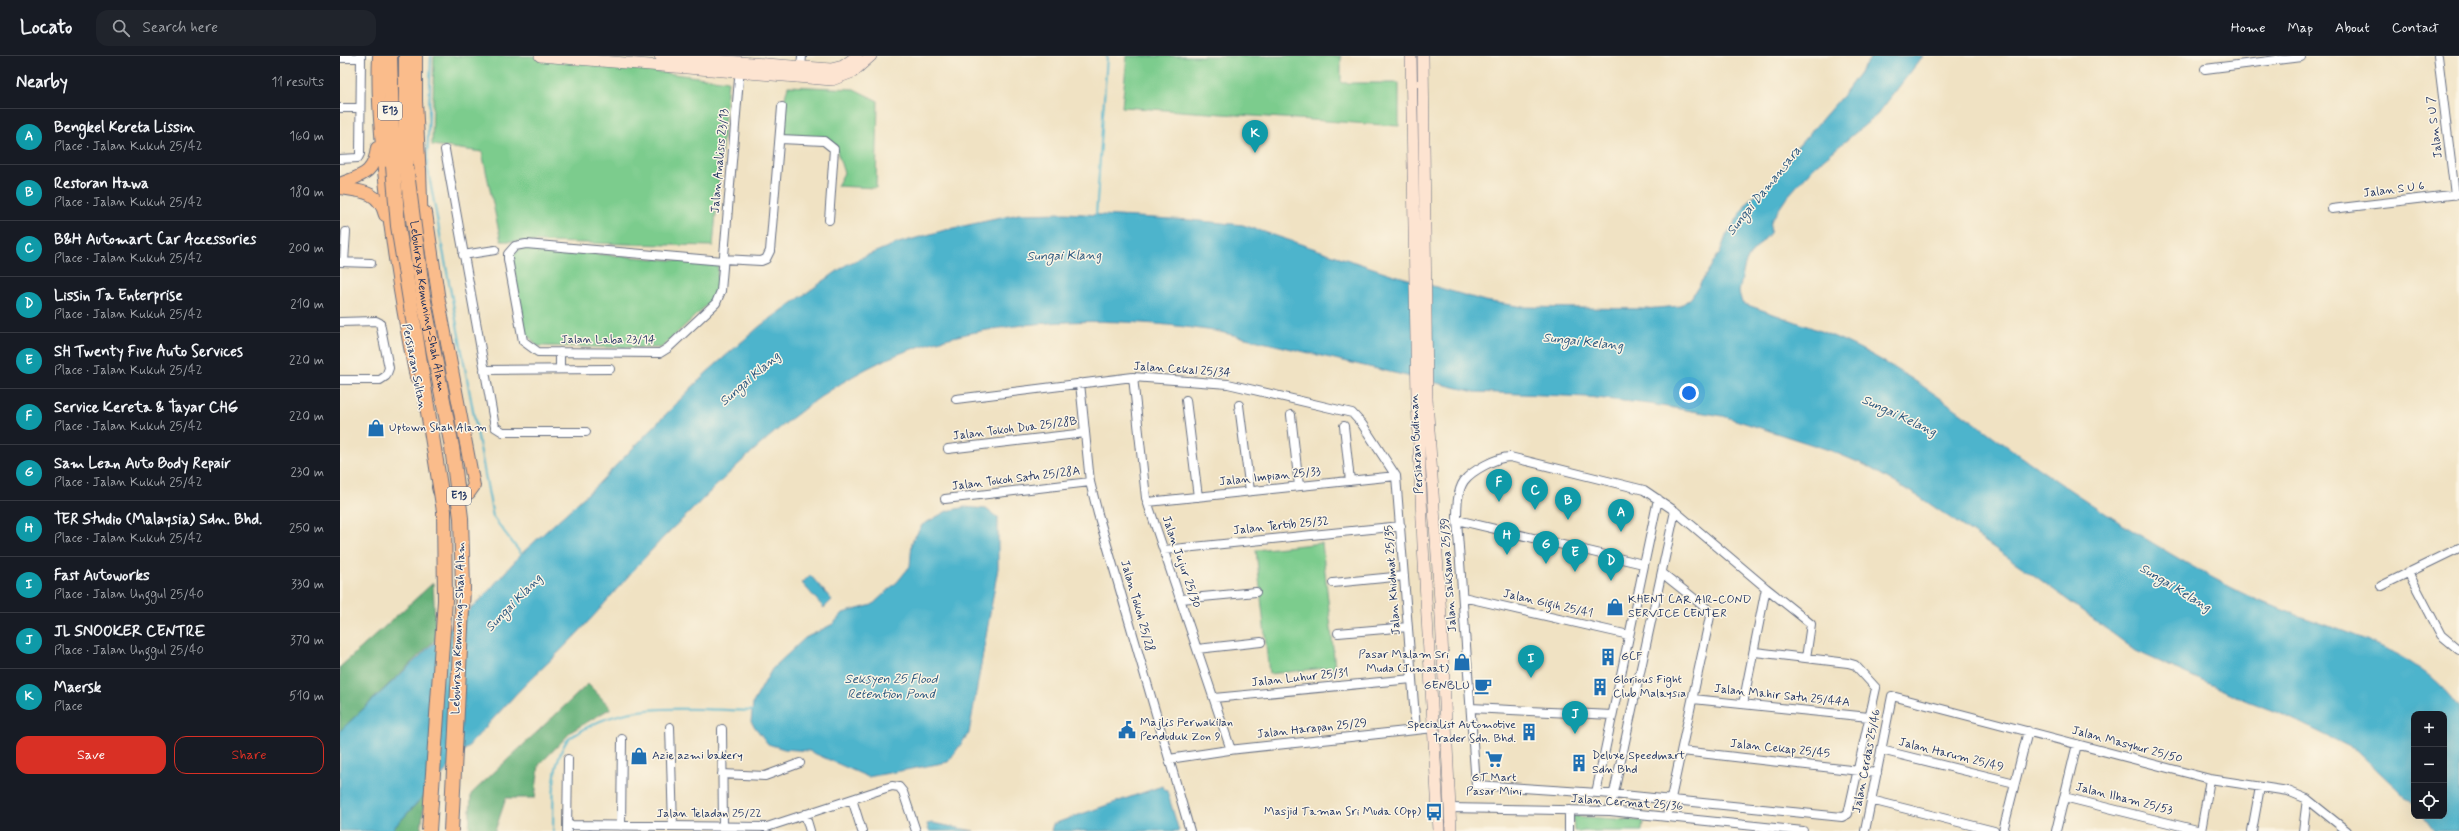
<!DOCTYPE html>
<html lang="en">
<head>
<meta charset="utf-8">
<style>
  body { margin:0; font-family:Mynerve,sans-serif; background:#20242c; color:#f1f3f6 }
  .controls { position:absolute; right:12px; bottom:12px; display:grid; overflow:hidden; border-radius:8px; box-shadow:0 4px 16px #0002 }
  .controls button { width:36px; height:36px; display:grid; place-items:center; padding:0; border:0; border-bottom:1px solid #363941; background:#171b24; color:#f1f3f6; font:20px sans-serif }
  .you { position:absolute; left:1349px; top:337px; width:14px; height:14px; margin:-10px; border:3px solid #fff; border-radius:50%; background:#1a73e8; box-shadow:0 0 0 6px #1a73e833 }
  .badge { display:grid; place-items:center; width:26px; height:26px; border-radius:50%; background:#d93025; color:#fff; font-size:13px; font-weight:700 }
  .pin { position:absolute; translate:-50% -33px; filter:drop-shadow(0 1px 2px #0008) }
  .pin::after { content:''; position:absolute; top:21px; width:14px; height:12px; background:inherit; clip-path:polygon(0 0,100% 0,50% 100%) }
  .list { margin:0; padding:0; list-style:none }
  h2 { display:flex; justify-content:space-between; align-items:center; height:52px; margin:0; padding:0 16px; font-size:17px }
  h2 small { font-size:13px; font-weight:400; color:#9ea1a6 }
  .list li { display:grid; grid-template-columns:26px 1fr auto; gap:12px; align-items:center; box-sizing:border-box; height:56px; padding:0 16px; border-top:1px solid #363941 }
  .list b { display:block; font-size:15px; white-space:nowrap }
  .list p { margin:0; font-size:13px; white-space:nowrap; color:#9ea1a6 }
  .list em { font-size:13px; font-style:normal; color:#9ea1a6 }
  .actions { display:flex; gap:8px; padding:12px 16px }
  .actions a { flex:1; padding:9px 0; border:1px solid #d93025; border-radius:12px; text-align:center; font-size:14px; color:#d93025 }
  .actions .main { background:#d93025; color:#fff }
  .icon { flex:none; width:22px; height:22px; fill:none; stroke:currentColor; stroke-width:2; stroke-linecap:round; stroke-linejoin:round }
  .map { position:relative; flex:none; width:2119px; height:775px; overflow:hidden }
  header { display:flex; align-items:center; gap:24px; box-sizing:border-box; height:56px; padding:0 20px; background:#171b24; border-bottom:1px solid #363941 }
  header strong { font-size:19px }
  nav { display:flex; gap:22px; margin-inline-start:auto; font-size:14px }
  .search { width:280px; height:36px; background:#20242c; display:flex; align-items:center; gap:10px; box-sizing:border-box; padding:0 14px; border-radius:12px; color:#9ea1a6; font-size:15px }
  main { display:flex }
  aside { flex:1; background:#171b24 }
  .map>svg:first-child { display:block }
  .green { fill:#7bcc8d; stroke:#4b7e76 }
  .forest { fill:#64b078; stroke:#40706b }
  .water { fill:#4db4cc; stroke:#347295 }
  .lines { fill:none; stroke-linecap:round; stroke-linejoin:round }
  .stream { stroke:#4db4cc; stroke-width:2 }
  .street-casing { stroke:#666e81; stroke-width:10 }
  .secondary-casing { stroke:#666e81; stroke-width:12 }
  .primary-casing { stroke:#666e81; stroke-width:14 }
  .highway-casing { stroke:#666e81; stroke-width:16 }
  .street { stroke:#fff; stroke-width:8 }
  .secondary { stroke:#fde4d1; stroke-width:11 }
  .primary { stroke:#fabc8b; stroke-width:12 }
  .highway { stroke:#fabc8b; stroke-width:14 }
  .highway-bridge-casing { stroke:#666e81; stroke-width:16; stroke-linecap:butt }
  .highway-bridge { stroke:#fabc8b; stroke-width:14 }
  .labels { text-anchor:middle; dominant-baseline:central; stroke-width:3; stroke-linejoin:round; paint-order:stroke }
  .shield { fill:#fcf5e5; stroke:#5e6a86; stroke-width:1 }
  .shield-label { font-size:11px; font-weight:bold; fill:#1b2f5e }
  .street-label { font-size:12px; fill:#1b2f5e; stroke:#fcf5e5 }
  .poi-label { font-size:12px; fill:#1b2f5e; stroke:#fcf5e5; text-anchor:start }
  .water-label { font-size:13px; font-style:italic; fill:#2a577f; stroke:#fcf5e5 }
</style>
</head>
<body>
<header>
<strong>Locato</strong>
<div class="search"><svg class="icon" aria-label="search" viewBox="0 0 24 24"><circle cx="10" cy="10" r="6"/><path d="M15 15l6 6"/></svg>Search here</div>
<nav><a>Home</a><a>Map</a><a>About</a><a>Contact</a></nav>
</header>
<main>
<aside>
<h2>Nearby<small>11 results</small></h2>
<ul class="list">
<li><span class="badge" style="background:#0f9aa8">A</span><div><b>Bengkel Kereta Lissin</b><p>Place · Jalan Kukuh 25/42</p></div><em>160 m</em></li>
<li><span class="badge" style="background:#0f9aa8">B</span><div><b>Restoran Hawa</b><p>Place · Jalan Kukuh 25/42</p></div><em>180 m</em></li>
<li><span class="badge" style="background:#0f9aa8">C</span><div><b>B&amp;H Automart Car Accessories</b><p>Place · Jalan Kukuh 25/42</p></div><em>200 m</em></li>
<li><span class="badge" style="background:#0f9aa8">D</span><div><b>Lissin Ta Enterprise</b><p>Place · Jalan Kukuh 25/42</p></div><em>210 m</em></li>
<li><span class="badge" style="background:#0f9aa8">E</span><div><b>SH Twenty Five Auto Services</b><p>Place · Jalan Kukuh 25/42</p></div><em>220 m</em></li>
<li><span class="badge" style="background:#0f9aa8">F</span><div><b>Service Kereta &amp; Tayar CHG</b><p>Place · Jalan Kukuh 25/42</p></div><em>220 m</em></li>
<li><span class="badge" style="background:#0f9aa8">G</span><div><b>Sam Lean Auto Body Repair</b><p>Place · Jalan Kukuh 25/42</p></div><em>230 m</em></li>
<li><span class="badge" style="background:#0f9aa8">H</span><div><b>TER Studio (Malaysia) Sdn. Bhd.</b><p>Place · Jalan Kukuh 25/42</p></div><em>250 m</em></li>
<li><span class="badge" style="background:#0f9aa8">I</span><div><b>Fast Autoworks</b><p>Place · Jalan Unggul 25/40</p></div><em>330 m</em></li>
<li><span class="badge" style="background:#0f9aa8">J</span><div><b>JL SNOOKER CENTRE</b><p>Place · Jalan Unggul 25/40</p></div><em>370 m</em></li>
<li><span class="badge" style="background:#0f9aa8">K</span><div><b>Maersk</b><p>Place</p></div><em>510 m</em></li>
</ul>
<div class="actions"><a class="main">Save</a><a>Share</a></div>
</aside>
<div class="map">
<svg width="2119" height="775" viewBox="0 0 2119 775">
  <rect width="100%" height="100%" fill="#fcf5e5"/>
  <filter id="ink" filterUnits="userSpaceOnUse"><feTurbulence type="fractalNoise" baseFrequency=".025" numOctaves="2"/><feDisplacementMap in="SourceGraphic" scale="8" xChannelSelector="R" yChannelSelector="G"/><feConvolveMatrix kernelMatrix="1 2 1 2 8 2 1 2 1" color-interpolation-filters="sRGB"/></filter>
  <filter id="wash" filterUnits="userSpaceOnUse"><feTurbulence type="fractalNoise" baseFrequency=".012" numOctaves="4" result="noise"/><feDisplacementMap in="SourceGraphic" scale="16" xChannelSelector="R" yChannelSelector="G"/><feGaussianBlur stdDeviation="0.9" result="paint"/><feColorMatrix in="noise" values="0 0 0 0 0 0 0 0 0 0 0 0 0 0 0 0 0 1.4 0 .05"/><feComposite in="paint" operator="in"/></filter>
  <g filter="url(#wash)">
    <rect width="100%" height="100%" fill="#f0e2c3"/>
    <path class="green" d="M 94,0 L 194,0 L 388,25 L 373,190 L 161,185 L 142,96 L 92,89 Z
      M 787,0 L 1001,0 L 1001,27 L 1059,27 L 1059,70 L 782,51 Z
      M 448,30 L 514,33 L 538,45 L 536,132 L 497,130 L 504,117 L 495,89 L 443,80 L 442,53 Z
      M 186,192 L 378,208 L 377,234 L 372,244 L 321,292 L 197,290 L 185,276 L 172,203 C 174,195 178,193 186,192 Z
      M 982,487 L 995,611 L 929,618 L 916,494 Z
      M 1233,760 L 1303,765 L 1302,775 L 1234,775 Z"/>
    <path class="forest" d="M 93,527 L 96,583 L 0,675 L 0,611 Z
      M 248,628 L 271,652 L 232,675 L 199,709 L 195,742 L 166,742 L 155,775 L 129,775 L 131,738 Z
      M 85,739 L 81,775 L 51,775 Z"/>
    <path class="water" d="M 1532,0 L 1583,0 L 1537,59 L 1474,111 L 1447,141 L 1431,165 L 1430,177 L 1409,200 L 1405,208 L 1399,236 L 1402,247 C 1447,263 1493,277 1534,300 C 1588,330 1635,368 1685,403 C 1751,449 1827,499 1898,535 C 1971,572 2069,580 2119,652 L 2119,775 L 2094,775 L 2083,760 L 2104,760 L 2104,658 L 2074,658 L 2074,749 L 2016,694 L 1944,659 L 1907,645 L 1796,595 L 1698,522 L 1581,442 L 1525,409 L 1489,394 L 1383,360 L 1309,348 L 1248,341 L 1135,336 L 880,276 C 774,258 639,260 540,306 C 470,339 405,400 351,455 C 341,465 330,474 321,484 C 291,515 265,549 235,580 C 216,600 195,618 176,638 C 134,683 93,730 51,775 L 0,775 L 0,675 L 145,539 L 181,498 L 256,430 L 366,317 L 420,270 L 506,209 L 523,201 L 555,188 L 605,174 L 679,158 L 725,157 L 850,164 L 903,169 L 1051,218 L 1145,245 L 1184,251 L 1304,253 L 1340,250 L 1351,242 L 1380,196 L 1386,180 L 1409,144 L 1437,121 L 1454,95 L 1503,39 Z
      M 625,451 L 646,453 L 658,462 L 658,512 L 629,677 L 608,706 L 528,721 L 469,695 L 444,693 L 428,688 L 411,666 L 413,647 L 432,613 L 465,582 L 493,568 L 503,557 L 532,549 L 558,525 L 570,510 L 572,486 L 582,469 L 607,455 Z
      M 470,519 L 492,544 L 484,552 L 462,527 Z
      M 822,730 L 827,735 L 839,775 L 711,775 L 713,768 Z
      M 592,767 L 634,775 L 589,775 L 587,768 Z"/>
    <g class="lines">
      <path class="stream" d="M 91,0 L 87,109 L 153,461 L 182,499
        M 756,160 L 767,0
        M 213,775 C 214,746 210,711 226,686 C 229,682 234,679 238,677 C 287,643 357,654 413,655"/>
    </g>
  </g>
  <g filter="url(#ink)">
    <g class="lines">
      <g class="street-casing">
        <path id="street" d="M 2098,0 L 2115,139
          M 0,2 L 21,2
          M 461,11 L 462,0
          M 1865,13 L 1961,1
          M 0,52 L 20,52
          M 440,83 L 484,85 L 494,93 L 489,164
          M 105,94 L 155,371 L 163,376 L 246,376
          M 0,103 L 18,102 L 20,98 L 21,0
          M 1992,153 L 2119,138
          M 123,199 L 155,194
          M 383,203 L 421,205 L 426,203 L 430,195 L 442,51
          M 383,205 L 186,188 L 175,190 L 168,198 L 168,203 L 183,285 L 198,296 L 320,297 L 328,292 L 376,247 L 381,235 L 400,11
          M 0,206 L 31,207
          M 4,206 L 6,176
          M 0,266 L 36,265 L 40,267 L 49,312 L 46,320 L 40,324 L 0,324
          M 220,296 L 220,313
          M 144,314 L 270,313
          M 793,321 L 806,442 L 891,694
          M 740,327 L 750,426 L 758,458 L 850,775
          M 616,343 L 793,321 L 888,328 L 1012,357 L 1022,368 L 1056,420 L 1076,674
          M 846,344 L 858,441
          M 899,349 L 910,435
          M 951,359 L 959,430
          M 1004,370 L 1010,425
          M 608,393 L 745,377
          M 605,443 L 750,426
          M 808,446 L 1056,420
          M 1117,464 L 1303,508
          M 824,494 L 1061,470
          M 2068,516 L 2101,579 L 2119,594
          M 1322,517 L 1371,556 L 1327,761
          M 993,527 L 1064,520
          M 2041,530 L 2119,492
          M 1426,532 L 1471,568 L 1466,602
          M 1123,541 L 1289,579
          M 841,543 L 916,536
          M 998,577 L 1068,571
          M 857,593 L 921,586
          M 874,642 L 1072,623
          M 1353,643 L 1529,661
          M 1403,648 L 1426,532 L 1335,455 L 1304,434 L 1170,401 C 1158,401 1132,414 1124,425 C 1117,435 1117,452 1117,464 L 1136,729 L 1273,738 L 1502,761 L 1508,758 L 1536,632 L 1515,609 L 1508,607 L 1415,596
          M 1131,652 L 1272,659
          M 330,671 L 333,770
          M 382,673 L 383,770
          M 1541,694 L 1675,727
          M 1342,695 L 1537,717
          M 829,703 L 889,694 L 1094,672
          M 382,718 L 425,720 L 460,707
          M 1256,737 L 1318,443
          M 1724,741 L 1861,775
          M 512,743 L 522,775
          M 1531,744 L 1654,775
          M 1109,752 L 1270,755 L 1463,775
          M 1229,754 L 1229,775
          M 1270,755 L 1335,455
          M 465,758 L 470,775
          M 228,769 L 427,771 L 552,730 L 559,731 L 563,736 L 576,775
          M 281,770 L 282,683
          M 227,775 L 228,703
          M 1525,775 L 1552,640 L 1870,723 L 1948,735 L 1967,743 L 2007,775
          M 1663,775 L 1688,675
          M 1716,775 L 1737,688
          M 1861,775 L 1870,723
          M 1912,775 L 1920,731
          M 1963,775 L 1967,743"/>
      </g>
      <g class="secondary-casing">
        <path id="secondary" d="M 200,0 L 492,24 L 513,16 L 531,0
          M 320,0 L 491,13 L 503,10 L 517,0
          M 1071,0 L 1077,342 L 1083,489 L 1099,775
          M 1083,0 L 1087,343 L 1101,561 L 1111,775"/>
      </g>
      <g class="primary-casing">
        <path id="primary" d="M 39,0 C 37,39 41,76 44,115 C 51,184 62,253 76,321
          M 76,0 L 76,45 L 80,123
          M 0,128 C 22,119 34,118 37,92
          M 0,132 C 21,135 39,135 45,159
          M 86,157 L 99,245 L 134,430 L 129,437 L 109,441 L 99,435 L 98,431"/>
      </g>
      <g class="highway-casing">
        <path id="highway" d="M 50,0 L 53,110
          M 66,109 L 66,0
          M 79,113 L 81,176"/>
      </g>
      <use href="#street" class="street"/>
      <use href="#secondary" class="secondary"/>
      <use href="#primary" class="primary"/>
      <use href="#highway" class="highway"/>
      <g class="highway-bridge-casing">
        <g id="highway-bridge">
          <path id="s1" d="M 66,109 L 83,240 L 112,391 L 121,462 L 123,532 L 111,775"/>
          <path d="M 53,110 L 58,170 L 104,455 L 105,544 L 89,775"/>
        </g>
      </g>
      <use href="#highway-bridge" class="highway-bridge"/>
    </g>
  </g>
  <defs>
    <g id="shop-bare" transform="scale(1.38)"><path d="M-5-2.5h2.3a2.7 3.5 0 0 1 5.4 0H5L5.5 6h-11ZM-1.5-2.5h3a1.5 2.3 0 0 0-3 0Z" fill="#1f6fb2" stroke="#fcf5e5" stroke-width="2.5" paint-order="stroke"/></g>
    <g id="building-bare" transform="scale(1.38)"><path d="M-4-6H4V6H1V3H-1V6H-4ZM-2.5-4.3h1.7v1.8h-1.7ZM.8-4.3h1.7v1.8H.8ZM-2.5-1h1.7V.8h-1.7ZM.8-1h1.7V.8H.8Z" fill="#1f6fb2" stroke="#fcf5e5" stroke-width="2.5" paint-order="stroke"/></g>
    <g id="cafe-bare" transform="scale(1.38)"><path d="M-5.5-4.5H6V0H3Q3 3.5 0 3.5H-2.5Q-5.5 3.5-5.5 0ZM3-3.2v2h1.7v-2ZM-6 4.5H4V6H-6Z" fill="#1f6fb2" stroke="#fcf5e5" stroke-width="2.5" paint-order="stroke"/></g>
    <g id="civic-bare" transform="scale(1.38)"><path d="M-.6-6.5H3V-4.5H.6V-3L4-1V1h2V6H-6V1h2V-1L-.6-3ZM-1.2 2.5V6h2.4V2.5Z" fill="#1f6fb2" stroke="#fcf5e5" stroke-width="2.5" paint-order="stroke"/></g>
    <g id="supermarket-bare" transform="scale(1.38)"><path d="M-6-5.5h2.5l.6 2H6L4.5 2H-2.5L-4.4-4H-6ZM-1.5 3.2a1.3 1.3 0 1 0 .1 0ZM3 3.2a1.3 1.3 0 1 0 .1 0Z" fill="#1f6fb2" stroke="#fcf5e5" stroke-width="2.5" paint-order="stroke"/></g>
    <g id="bus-bare" transform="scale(1.38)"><path d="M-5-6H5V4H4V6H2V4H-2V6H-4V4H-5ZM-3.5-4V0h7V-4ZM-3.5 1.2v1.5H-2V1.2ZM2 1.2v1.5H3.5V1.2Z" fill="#1f6fb2" stroke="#fcf5e5" stroke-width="2.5" paint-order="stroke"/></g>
  </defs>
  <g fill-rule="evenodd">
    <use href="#shop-bare" x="36" y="372"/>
    <use href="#shop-bare" x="1275" y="551"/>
    <use href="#building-bare" x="1268" y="601"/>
    <use href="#shop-bare" x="1122" y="606"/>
    <use href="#cafe-bare" x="1143" y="630"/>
    <use href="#building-bare" x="1260" y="631"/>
    <use href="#civic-bare" x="787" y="674"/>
    <use href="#building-bare" x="1189" y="676"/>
    <use href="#shop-bare" x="299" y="700"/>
    <use href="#supermarket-bare" x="1154" y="703"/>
    <use href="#building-bare" x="1239" y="707"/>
    <use href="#bus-bare" x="1094" y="756"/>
  </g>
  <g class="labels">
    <g class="shield">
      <rect x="38" y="46" width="24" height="18" rx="3"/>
      <rect x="107" y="431" width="24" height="18" rx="3"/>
    </g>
    <g class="shield-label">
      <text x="50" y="55">E13</text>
      <text x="119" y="440">E13</text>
    </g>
    <g class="street-label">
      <text transform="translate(2095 71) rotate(-97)">Jalan S U 7</text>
      <text transform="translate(380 105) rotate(-85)">Jalan Analisis 23/13</text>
      <text transform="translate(2054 134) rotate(-7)">Jalan S U 6</text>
      <text stroke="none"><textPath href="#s1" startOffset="143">Lebuhraya Kemuning-Shah Alam</textPath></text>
      <text x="268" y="284">Jalan Laba 23/14</text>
      <text transform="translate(74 311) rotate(79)">Persiaran Sultan</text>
      <text transform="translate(842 314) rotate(4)">Jalan Cekal 25/34</text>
      <text transform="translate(675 373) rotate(-7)">Jalan Tokoh Dua 25/28B</text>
      <text transform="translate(1077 388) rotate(-93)">Persiaran Budiman</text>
      <text transform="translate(930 421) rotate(-6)">Jalan Impian 25/33</text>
      <text transform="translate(676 423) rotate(-7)">Jalan Tokoh Satu 25/28A</text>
      <text transform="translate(941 470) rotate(-6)">Jalan Tertib 25/32</text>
      <text transform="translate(841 506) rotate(71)">Jalan Jujur 25/30</text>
      <text transform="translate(1109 519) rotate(-94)">Jalan Saksama 25/39</text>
      <text transform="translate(1053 524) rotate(-94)">Jalan Khidmat 25/35</text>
      <text transform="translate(1208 548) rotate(13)">Jalan Gigih 25/41</text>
      <text transform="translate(797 550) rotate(74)">Jalan Tokoh 25/28</text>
      <text transform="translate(119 572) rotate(-88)">Lebuhraya Kemuning-Shah Alam</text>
      <text transform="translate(960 622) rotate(-6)">Jalan Luhur 25/31</text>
      <text transform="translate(1442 640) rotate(6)">Jalan Mahir Satu 25/44A</text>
      <text transform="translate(972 673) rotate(-6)">Jalan Harapan 25/29</text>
      <text transform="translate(1787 689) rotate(15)">Jalan Masyhur 25/50</text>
      <text transform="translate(1440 693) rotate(6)">Jalan Cekap 25/45</text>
      <text transform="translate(1611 699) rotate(14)">Jalan Harum 25/49</text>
      <text transform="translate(1527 705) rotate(-79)">Jalan Cerdas 25/46</text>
      <text transform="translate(1784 743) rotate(14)">Jalan Ilham 25/53</text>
      <text transform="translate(1287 747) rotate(4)">Jalan Cermat 25/36</text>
      <text x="369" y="758">Jalan Teladan 25/22</text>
    </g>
    <g class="poi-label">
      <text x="49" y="372">Uptown Shah Alam</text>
      <text x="1288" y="544">KHENT CAR AIR-COND<tspan x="1288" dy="14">SERVICE CENTER</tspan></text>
      <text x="1109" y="599" text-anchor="end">Pasar Malam Sri<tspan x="1109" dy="14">Muda (Jumaat)</tspan></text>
      <text x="1281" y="601">GCF</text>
      <text x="1273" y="624">Glorious Fight<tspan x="1273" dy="14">Club Malaysia</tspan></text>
      <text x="1130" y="630" text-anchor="end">GENBLU</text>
      <text x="800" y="667">Majlis Perwakilan<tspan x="800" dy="14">Penduduk Zon 9</tspan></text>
      <text x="1176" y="669" text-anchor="end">Specialist Automotive<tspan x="1176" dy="14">Trader Sdn. Bhd.</tspan></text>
      <text x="312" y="700">Azie azmi bakery</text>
      <text x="1252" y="700">Deluxe Speedmart<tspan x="1252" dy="14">Sdn Bhd</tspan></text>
      <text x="1154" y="722" text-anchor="middle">GT Mart<tspan x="1154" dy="14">Pasar Mini</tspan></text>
      <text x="1081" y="756" text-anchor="end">Masjid Taman Sri Muda (Opp)</text>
    </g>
    <g class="water-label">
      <text transform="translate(1424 135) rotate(-51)">Sungai Damansara</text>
      <text transform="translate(724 200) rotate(-1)">Sungai Klang</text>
      <text transform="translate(1243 286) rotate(6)">Sungai Kelang</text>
      <text transform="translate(410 323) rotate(-41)">Sungai Klang</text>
      <text transform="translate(1559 360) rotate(25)">Sungai Kelang</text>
      <text transform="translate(1835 532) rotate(31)">Sungai Kelang</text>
      <text transform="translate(174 547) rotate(-46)">Sungai Klang</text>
      <text x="551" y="623">Seksyen 25 Flood<tspan x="551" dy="15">Retention Pond</tspan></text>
    </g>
  </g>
</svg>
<div class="controls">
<button>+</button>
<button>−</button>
<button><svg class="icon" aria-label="locate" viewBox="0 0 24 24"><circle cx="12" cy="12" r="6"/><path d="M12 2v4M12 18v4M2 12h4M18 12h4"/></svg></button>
</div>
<div class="you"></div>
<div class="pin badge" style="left:1281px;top:476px;background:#0f9aa8">A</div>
<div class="pin badge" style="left:1228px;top:464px;background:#0f9aa8">B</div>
<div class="pin badge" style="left:1195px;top:454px;background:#0f9aa8">C</div>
<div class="pin badge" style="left:1271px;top:525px;background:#0f9aa8">D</div>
<div class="pin badge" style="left:1235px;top:516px;background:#0f9aa8">E</div>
<div class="pin badge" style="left:1159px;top:446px;background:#0f9aa8">F</div>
<div class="pin badge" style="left:1206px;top:508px;background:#0f9aa8">G</div>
<div class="pin badge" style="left:1167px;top:499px;background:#0f9aa8">H</div>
<div class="pin badge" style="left:1191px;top:622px;background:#0f9aa8">I</div>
<div class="pin badge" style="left:1235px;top:678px;background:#0f9aa8">J</div>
<div class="pin badge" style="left:915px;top:97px;background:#0f9aa8">K</div>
</div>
</main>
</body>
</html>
